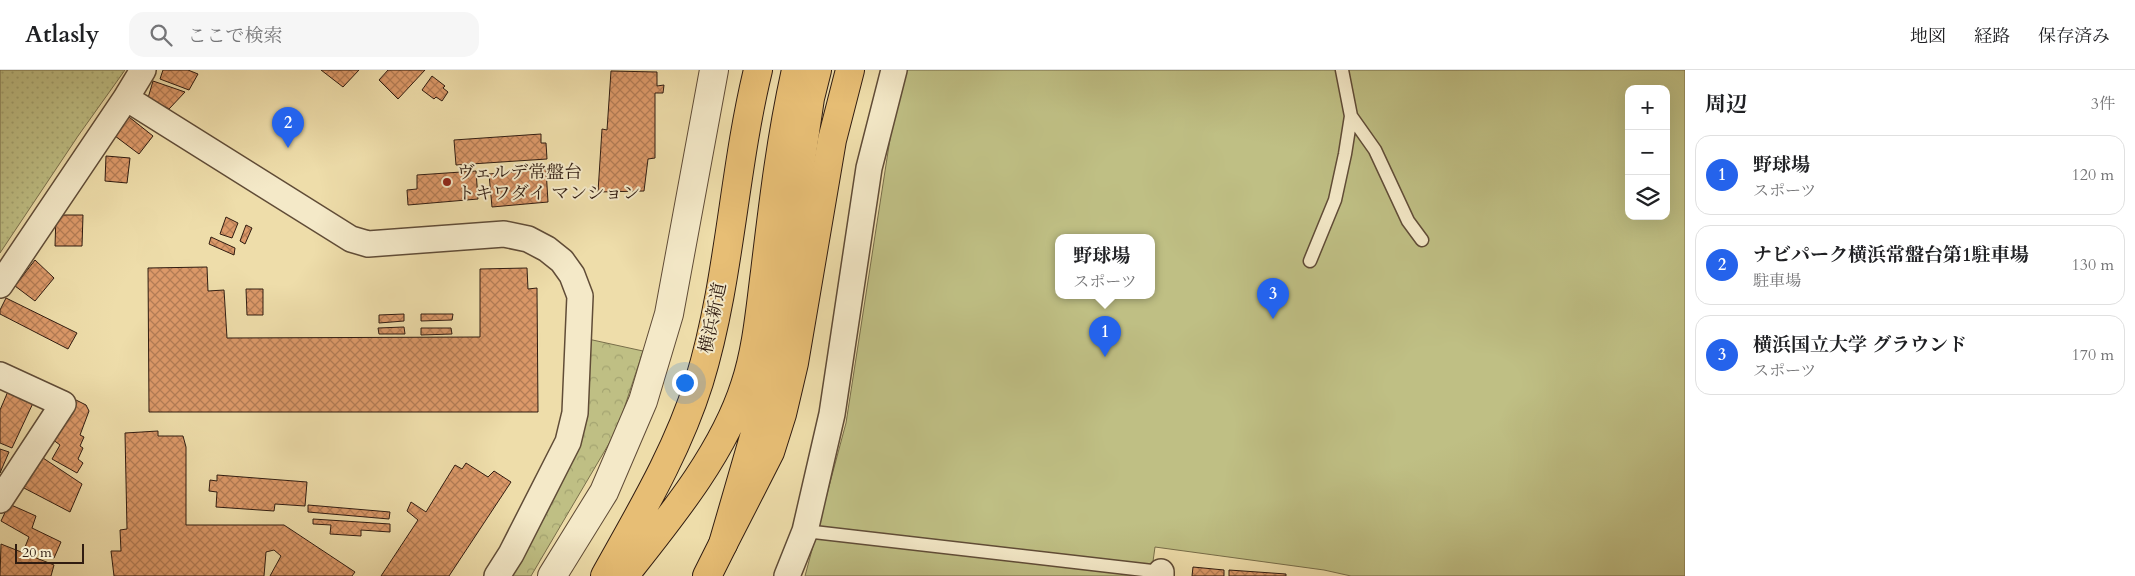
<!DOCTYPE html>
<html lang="ja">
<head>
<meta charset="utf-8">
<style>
  body { margin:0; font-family:Cardo,"Noto Serif JP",serif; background:#f6f6f6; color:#202124 }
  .controls { position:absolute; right:15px; top:15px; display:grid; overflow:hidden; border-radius:10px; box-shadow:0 5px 20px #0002 }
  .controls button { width:45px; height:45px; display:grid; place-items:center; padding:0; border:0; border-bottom:1px solid #e0e0e0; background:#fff; color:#202124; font:25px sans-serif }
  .scale { position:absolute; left:15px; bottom:12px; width:69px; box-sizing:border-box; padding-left:5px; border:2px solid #301c11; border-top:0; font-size:14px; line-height:18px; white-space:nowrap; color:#301c11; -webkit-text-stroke:4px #f4e9c8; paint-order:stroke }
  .you { position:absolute; left:684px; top:312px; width:18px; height:18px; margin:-12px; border:4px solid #fff; border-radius:50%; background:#1a73e8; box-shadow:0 0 0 8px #1a73e833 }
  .badge { display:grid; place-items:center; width:32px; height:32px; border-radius:50%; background:#2563eb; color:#fff; font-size:16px; font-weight:700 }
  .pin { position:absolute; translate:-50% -41px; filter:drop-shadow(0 1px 2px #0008) }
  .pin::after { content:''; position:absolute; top:26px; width:18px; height:15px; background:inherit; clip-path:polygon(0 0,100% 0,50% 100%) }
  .popup { position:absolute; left:1055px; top:164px; width:100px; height:65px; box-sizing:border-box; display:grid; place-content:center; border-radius:10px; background:#fff; filter:drop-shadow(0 1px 4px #0005); font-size:16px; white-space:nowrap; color:#757577 }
  .popup b { font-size:19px; color:#202124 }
  .popup::after { content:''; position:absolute; left:50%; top:100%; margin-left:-10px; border:10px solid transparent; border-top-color:#fff }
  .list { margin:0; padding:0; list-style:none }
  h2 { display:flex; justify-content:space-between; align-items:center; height:65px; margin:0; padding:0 20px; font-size:21px }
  h2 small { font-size:16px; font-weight:400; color:#757577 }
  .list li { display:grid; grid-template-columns:32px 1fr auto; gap:15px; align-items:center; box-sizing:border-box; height:80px; margin:0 10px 10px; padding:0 10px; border:1px solid #e0e0e0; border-radius:15px }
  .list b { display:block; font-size:19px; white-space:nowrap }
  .list p { margin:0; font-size:16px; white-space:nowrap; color:#757577 }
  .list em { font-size:16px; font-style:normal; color:#757577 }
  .icon { flex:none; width:28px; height:28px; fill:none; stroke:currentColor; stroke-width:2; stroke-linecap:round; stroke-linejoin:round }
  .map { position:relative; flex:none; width:1685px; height:506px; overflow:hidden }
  header { display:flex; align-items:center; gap:30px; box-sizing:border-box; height:70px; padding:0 25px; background:#fff; border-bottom:1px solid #e0e0e0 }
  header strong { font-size:24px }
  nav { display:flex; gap:28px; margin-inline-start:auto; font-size:18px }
  .search { width:350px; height:45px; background:#f6f6f6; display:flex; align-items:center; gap:12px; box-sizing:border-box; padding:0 18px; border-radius:15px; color:#757577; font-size:19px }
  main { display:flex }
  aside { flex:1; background:#fff }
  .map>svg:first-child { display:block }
  .forest { fill:url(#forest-crowns); stroke:#786e4a }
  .park { fill:url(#park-dots); stroke:#786e4a }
  .garden { fill:#bfbf84; stroke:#786e4a; fill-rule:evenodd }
  .building { fill:url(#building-cross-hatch); stroke:#301c11 }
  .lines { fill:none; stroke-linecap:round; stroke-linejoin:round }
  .service-casing { stroke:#604c37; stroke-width:15 }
  .minor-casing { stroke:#604c37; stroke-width:28 }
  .tertiary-casing { stroke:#604c37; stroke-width:30 }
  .trunk-casing { stroke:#301c11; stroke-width:30 }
  .motorway-casing { stroke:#301c11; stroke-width:30 }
  .service { stroke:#f4e9c8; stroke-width:12 }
  .minor { stroke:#f4e9c8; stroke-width:25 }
  .tertiary { stroke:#f4e9c8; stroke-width:28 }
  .trunk { stroke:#e7be75; stroke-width:28 }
  .motorway { stroke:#e7be75; stroke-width:28 }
  .poi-dot { fill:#8f2418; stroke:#f4e9c8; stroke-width:2 }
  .labels { text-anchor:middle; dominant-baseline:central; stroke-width:4; stroke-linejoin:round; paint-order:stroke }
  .poi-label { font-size:18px; fill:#301c11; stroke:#f4e9c8; text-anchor:start }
  .street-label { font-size:18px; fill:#301c11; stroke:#f4e9c8 }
</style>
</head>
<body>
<header>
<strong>Atlasly</strong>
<div class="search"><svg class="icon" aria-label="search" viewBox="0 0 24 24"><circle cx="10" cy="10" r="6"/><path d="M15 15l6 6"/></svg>ここで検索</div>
<nav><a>地図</a><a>経路</a><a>保存済み</a></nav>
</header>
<main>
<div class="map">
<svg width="1685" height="506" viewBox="0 0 1685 506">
  <defs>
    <pattern id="forest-crowns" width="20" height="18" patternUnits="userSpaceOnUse" patternTransform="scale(1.25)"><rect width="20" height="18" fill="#bfbf84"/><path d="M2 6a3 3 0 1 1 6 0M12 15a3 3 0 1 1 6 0" fill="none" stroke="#a4a471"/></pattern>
    <pattern id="park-dots" width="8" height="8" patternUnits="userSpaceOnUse" patternTransform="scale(1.25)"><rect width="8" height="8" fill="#bfbf84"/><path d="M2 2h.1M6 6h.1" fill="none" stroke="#a4a471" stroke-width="1.8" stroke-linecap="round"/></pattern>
    <pattern id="building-cross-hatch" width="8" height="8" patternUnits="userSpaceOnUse" patternTransform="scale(1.25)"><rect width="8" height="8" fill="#dc9969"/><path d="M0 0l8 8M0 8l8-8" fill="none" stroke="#b37c55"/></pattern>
  </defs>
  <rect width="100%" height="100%" fill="#eda"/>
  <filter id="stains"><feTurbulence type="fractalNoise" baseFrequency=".004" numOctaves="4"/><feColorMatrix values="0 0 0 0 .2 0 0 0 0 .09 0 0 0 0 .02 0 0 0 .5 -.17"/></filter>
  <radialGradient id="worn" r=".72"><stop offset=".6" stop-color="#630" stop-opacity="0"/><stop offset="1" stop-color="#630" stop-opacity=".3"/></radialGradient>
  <path class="forest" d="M 588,269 L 643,281 L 617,360 L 531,506 L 504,506 L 564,397 Z"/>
  <path class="park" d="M 0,0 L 125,0 L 78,66 L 0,183 Z"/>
  <path class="garden" d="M 904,0 L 1685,0 L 1685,506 L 1351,506 L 1324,500 L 1155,477 L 1151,506 L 805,506 L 846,353 L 892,56 ZM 1629,19 L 1666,19 L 1666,146 L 1629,146 ZM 1059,168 L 1151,168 L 1151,226 L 1059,226 Z"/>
  <path class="building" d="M 163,0 L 188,0 L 198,4 L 189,20 L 160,9 Z
    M 321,0 L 359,0 L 343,17 Z
    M 388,0 L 425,0 L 398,29 L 379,10 Z
    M 611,1 L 657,2 L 657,16 L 664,15 L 663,23 L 655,23 L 655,88 L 648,89 L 644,121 L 598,122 L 602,59 L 607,60 Z
    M 432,6 L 445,16 L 443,18 L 448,22 L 442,31 L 436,27 L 434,29 L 422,20 Z
    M 153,11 L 185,22 L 169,39 L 148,28 Z
    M 129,47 L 153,66 L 139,84 L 115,66 Z
    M 541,64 L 541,73 L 546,73 L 547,89 L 456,95 L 454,70 Z
    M 106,86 L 130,88 L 127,113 L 105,111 Z
    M 546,99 L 548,132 L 492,137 L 489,104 Z
    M 476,101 L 478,129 L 408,135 L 407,120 L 417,119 L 417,105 Z
    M 56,145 L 83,145 L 82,176 L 55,176 Z
    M 226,147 L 238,153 L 232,168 L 220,164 Z
    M 246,155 L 252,158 L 245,174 L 240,171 Z
    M 211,167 L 235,178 L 234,185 L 209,174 Z
    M 35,190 L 54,208 L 35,231 L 15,216 Z
    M 207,197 L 208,221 L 224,220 L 227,268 L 480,267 L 480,199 L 527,198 L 528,219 L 537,218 L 538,342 L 149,342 L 148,198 Z
    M 246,219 L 263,219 L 263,245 L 247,245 Z
    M 6,228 L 77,263 L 68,279 L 0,244 L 0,240 Z
    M 404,244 L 404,251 L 379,253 L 379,245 Z
    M 421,244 L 453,244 L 452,250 L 421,251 Z
    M 404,257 L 405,264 L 379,264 L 378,258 Z
    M 421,258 L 451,258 L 452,264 L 421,265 Z
    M 9,319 L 34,331 L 12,378 L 0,373 L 0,340 Z
    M 70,327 L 86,335 L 89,341 L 80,365 L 84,367 L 80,376 L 83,378 L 78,389 L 83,393 L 77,403 L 52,389 L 60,375 L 52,369 Z
    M 158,361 L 158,366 L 183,366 L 186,377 L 186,455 L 284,455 L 355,502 L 352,506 L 270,506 L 281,486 L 274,480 L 266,482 L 264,506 L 114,506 L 111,481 L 121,481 L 120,460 L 127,459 L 125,363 Z
    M 0,379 L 9,382 L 0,403 Z
    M 40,386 L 82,414 L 70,442 L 24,418 Z
    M 466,393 L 488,407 L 494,401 L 511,412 L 449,506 L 381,506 L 418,450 L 407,441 L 411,432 L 426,442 L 455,395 L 462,399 Z
    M 217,405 L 307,412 L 305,436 L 275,434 L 274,441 L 216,437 L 217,422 L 209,421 L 210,410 L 217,411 Z
    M 9,434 L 36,446 L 32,458 L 61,472 L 54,488 L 25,477 L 29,467 L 1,451 Z
    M 308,435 L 390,442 L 389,449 L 308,442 Z
    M 313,449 L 390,454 L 390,462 L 361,460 L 361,466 L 330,464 L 331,455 L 313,454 Z
    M 1,474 L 54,495 L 51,506 L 0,506 Z
    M 1193,497 L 1224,500 L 1224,506 L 1192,506 Z
    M 1229,500 L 1286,504 L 1286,506 L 1229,506 Z"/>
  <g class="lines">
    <g class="service-casing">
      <path id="service" d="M 1351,46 L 1375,80 L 1408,151 L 1422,170
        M 1310,191 L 1335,130 L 1345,84 L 1351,46 L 1342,0
        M 805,461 L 1161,502"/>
    </g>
    <g class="minor-casing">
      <path id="minor" d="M 126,28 L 351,169 L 368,174 L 504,164 L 528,169 L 547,179 L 562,191 L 572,205 L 580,226 L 575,343 L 568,372 L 511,484 L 497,506
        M 0,215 L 126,28 L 143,0
        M 0,305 L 63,334 L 0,430
        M 787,506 L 805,461 L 832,344 L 869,98 L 894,0
        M 1161,506 L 1161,502"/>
    </g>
    <g class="tertiary-casing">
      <path id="tertiary" d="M 552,506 L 604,422 L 643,331 L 669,244 L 714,0"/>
    </g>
    <g class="trunk-casing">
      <path id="trunk" d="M 605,506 C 640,443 677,382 699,312 C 730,211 733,103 758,0
        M 624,506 C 669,449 723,384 745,315 C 757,279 760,240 765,202 C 773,135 781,67 796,0
        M 707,506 L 723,474 L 754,367 L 774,274 L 810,28 L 817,0"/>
    </g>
    <g class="motorway-casing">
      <path id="motorway" d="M 723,474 L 770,382 L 782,344 L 794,293 L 832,70 L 850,0"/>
    </g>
    <use href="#service" class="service"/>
    <use href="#minor" class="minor"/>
    <use href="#tertiary" class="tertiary"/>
    <use href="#trunk" class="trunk"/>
    <use href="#motorway" class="motorway"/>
  </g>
  <circle class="poi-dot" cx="447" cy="112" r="5"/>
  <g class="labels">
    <g class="poi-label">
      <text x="457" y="102">ヴェルデ常盤台<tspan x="457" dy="21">トキワダイ マンション</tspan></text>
    </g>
    <g class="street-label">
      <text transform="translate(713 248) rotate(-78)">横浜新道</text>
    </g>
  </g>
  <rect width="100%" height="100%" filter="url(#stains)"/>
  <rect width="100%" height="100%" fill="url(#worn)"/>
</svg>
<div class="controls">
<button>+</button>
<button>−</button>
<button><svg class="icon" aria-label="layers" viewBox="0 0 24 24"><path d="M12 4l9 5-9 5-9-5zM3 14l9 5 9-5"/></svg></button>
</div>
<div class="scale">20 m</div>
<div class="you"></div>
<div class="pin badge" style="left:1105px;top:287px">1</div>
<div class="popup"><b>野球場</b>スポーツ</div>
<div class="pin badge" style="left:288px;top:78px">2</div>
<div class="pin badge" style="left:1273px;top:249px">3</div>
</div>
<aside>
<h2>周辺<small>3件</small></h2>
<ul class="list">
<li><span class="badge">1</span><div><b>野球場</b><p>スポーツ</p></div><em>120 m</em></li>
<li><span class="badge">2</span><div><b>ナビパーク横浜常盤台第1駐車場</b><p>駐車場</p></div><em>130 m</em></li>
<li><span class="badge">3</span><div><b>横浜国立大学 グラウンド</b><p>スポーツ</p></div><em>170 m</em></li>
</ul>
</aside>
</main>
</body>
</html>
